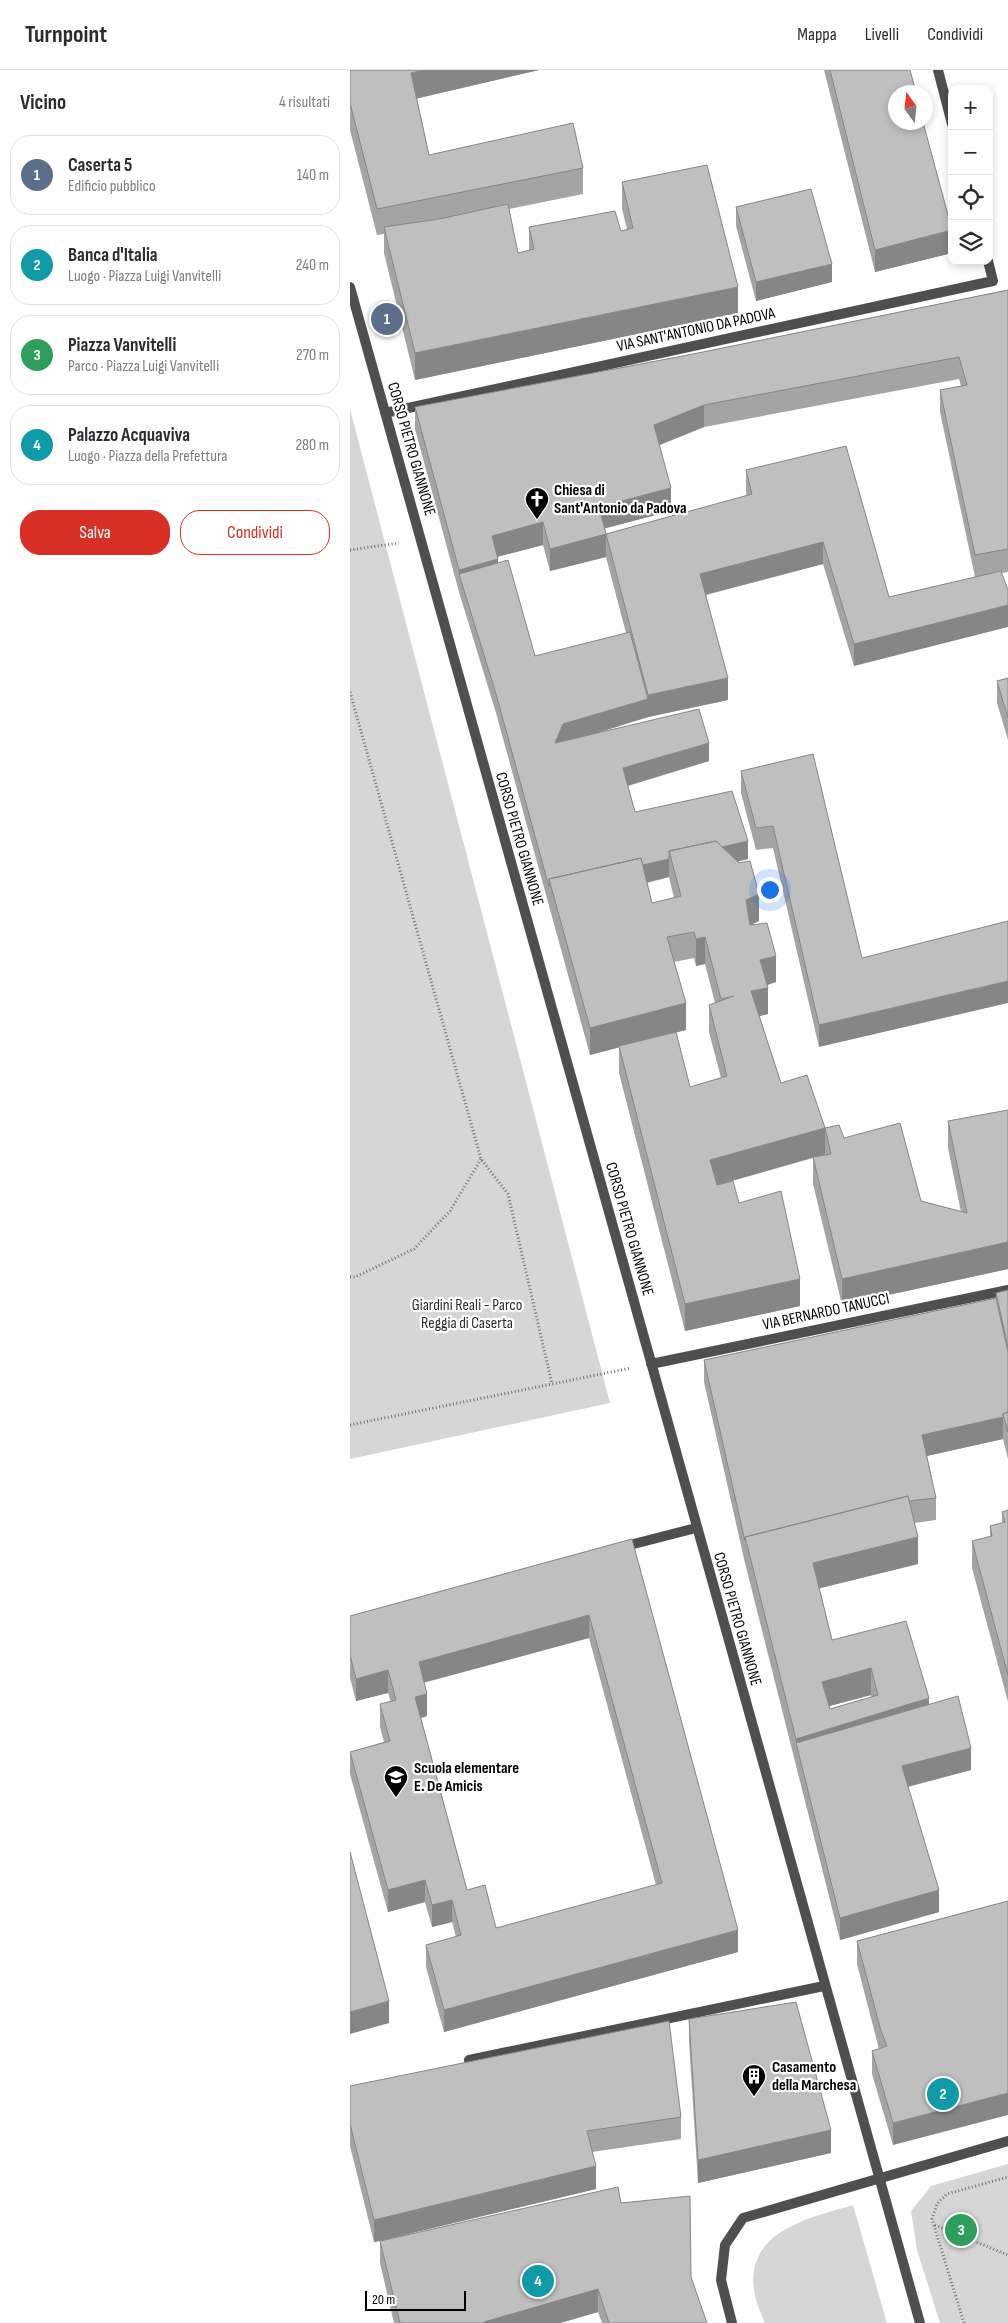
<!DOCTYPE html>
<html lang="it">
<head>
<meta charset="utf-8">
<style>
  body { margin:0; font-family:"Sofia Sans Condensed",sans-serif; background:#f7f7f7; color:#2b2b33 }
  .controls { position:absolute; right:15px; top:15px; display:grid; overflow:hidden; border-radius:10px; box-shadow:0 2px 8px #0003 }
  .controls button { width:45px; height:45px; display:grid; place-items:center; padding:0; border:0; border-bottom:1px solid #e1e1e2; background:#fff; color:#2b2b33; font:25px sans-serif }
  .compass { position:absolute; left:538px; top:15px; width:45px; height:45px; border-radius:50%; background:#fff; box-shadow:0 2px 8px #0003; rotate:345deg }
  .scale { position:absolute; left:15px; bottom:12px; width:101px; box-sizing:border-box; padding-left:5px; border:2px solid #000; border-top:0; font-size:14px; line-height:18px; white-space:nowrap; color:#000; -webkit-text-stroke:4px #fff; paint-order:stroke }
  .you { position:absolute; left:419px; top:819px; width:18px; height:18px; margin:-12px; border:4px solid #fff; border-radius:50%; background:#1a73e8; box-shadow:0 0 0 8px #1a73e833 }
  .badge { display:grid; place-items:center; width:32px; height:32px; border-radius:50%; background:#d93025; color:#fff; font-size:16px; font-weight:700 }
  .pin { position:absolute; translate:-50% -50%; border:2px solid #fff; box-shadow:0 1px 5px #0006 }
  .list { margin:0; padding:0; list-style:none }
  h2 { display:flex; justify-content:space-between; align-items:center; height:65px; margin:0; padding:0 20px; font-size:21px }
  h2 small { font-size:16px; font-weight:400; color:#7c7c81 }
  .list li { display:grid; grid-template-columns:32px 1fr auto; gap:15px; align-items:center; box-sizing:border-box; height:80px; margin:0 10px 10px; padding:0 10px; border:1px solid #e1e1e2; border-radius:20px }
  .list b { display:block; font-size:19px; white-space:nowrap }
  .list p { margin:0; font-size:16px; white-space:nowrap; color:#7c7c81 }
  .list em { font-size:16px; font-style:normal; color:#7c7c81 }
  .actions { display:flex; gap:10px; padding:15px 20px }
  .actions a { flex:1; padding:11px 0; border:1px solid #d93025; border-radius:20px; text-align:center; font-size:18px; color:#d93025 }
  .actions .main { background:#d93025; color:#fff }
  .icon { flex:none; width:28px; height:28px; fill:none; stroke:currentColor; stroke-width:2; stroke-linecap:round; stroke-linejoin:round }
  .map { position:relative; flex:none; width:658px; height:2253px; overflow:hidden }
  header { display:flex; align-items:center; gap:30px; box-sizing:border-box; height:70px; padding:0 25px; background:#fff; border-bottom:1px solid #e1e1e2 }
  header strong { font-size:24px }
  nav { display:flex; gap:28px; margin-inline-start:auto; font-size:18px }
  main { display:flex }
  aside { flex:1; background:#fff }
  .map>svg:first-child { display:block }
  .green { fill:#d6d6d6 }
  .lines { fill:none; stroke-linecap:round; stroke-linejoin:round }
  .path { stroke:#717171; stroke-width:3; stroke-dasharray:1 2.5; stroke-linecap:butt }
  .lane { stroke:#4f4f4f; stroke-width:10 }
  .street { stroke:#4f4f4f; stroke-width:10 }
  .wall { fill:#a4a4a4; fill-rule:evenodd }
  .shaded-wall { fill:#868686 }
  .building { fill:#bfbfbf; stroke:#868686; fill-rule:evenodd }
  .labels { text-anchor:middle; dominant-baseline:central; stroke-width:4.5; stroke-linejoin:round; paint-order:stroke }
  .street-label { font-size:16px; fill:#000; stroke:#fff }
  .poi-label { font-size:16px; font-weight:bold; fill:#000; stroke:#fff; text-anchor:start }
  .park-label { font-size:16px; fill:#2d2d2d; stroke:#fff }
</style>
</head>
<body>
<header>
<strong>Turnpoint</strong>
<nav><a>Mappa</a><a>Livelli</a><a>Condividi</a></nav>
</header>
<main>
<aside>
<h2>Vicino<small>4 risultati</small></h2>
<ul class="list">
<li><span class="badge" style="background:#5c6f8a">1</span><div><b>Caserta 5</b><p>Edificio pubblico</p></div><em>140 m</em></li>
<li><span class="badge" style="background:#0f9aa8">2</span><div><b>Banca d'Italia</b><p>Luogo · Piazza Luigi Vanvitelli</p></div><em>240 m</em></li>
<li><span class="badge" style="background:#2e9e5b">3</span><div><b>Piazza Vanvitelli</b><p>Parco · Piazza Luigi Vanvitelli</p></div><em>270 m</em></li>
<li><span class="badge" style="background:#0f9aa8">4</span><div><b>Palazzo Acquaviva</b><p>Luogo · Piazza della Prefettura</p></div><em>280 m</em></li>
</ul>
<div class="actions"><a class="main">Salva</a><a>Condividi</a></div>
</aside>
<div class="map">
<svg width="658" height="2253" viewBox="0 0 658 2253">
  <rect width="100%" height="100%" fill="#fff"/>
  <path class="green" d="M 0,339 L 260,1333 L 0,1389 Z
    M 658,2094 L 658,2253 L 590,2253 L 567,2180 L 561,2141 L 581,2116 Z
    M 503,2135 L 537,2253 L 415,2253 C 411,2243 405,2231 404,2220 C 396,2160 460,2148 503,2135 Z"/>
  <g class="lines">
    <path class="path" d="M 0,480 L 49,473
      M 0,622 L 131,1089 L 158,1124 L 202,1314
      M 0,1207 L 5,1207 L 64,1179 L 100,1141 L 131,1089
      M 0,1355 L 281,1298
      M 585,2155 L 658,2185
      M 614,2253 L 582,2149 L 587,2134 L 597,2124 L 658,2107"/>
    <path class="lane" d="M 272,1477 L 346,1458
      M 119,1990 L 474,1916"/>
    <path class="street" d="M 588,0 L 602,54
      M 0,217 L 570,2253
      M 35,343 L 643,211 L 638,191
      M 301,1294 L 658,1220
      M 382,2253 L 371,2210 L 375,2175 L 393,2148 L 658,2071"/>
  </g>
  <path class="wall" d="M 0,0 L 189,0 L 67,28 L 79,85 L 233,98 L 233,124 L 159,139 L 168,183 L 179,180 L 179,157 L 271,161 L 277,159 L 272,139 L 272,112 L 388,243 L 65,310 L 34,183 L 34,164 L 27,165 L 0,60 Z
    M 474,0 L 560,0 L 602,183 L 525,202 Z
    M 386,137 L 482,212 L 406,231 L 386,156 Z
    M 658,220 L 658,502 L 652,503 L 504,596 L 473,494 L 356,525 L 378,630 L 298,647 L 245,664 L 359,691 L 278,716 L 285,742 L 398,789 L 387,792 L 409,851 L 401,855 L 426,912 L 417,915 L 418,944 L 409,946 L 431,1013 L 475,1058 L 494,1068 L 571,1131 L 611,1142 L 598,1078 L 598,1051 L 658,1199 L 492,1235 L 463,1114 L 463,1088 L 375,1113 L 389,1133 L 450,1236 L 335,1261 L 269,1003 L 269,977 L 240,985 L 146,643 L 109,522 L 65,359 L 65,337 L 343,284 ZM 609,309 L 611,316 L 590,320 L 590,342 L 625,507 L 539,527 L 396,400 L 396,423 L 397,426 L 256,464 L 255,458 L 321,441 L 310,375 L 354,357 ZM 193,475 L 200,501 L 256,487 L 276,563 L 185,586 L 148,493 L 147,487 ZM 319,807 L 324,828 L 302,833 L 297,813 ZM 344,888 L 346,896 L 355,894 L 365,933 L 359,935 L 359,962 L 371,1008 L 340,1017 L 322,963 L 336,960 L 324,892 Z
    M 658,608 L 658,670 L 647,633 L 647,611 Z
    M 391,701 L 512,888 L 469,977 L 423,778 L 406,780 L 391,723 Z
    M 658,1220 L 658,1389 L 653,1369 L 577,1386 L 586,1428 L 586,1450 L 564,1453 L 568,1494 L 469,1518 L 482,1570 L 579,1634 L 621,1700 L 558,1717 L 589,1842 L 490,1870 L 395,1493 L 354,1312 L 354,1290 L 646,1228 L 646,1223 ZM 521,1625 L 521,1627 L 480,1639 L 479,1636 Z
    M 658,1440 L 658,1632 L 622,1498 L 622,1471 L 640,1467 L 640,1456 L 652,1453 L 652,1442 Z
    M 282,1469 L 388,1882 L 94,1962 L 76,1897 L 76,1875 L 106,1867 L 102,1852 L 82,1857 L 75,1832 L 38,1842 L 0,1704 L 0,1682 L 34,1672 L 30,1657 L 30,1634 L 41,1632 L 38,1623 L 6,1631 L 0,1608 L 0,1546 ZM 239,1568 L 306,1815 L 146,1858 L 117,1820 L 71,1648 L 77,1646 L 74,1612 Z
    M 658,1831 L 543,2075 L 522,2004 L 522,1981 L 529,1979 L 507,1894 L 507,1871 Z
    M 339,1949 L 481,2083 L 348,2113 L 339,1971 Z
    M 0,2016 L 331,2047 L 331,2069 L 242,2082 L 246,2119 L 54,2165 L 271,2133 L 341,2207 L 357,2253 L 252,2253 L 248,2242 L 210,2253 L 44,2253 L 30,2193 L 30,2171 L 24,2172 L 0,2076 Z"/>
  <path class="shaded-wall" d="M 74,0 L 189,0 L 61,30 L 61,3 Z
    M 602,160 L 602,183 L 525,202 L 525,180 Z
    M 482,194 L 482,212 L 406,231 L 406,212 Z
    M 388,217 L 388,243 L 65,310 L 65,283 Z
    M 354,335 L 354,357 L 304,377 L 304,355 Z
    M 321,418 L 321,441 L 249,460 L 249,437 Z
    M 193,452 L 193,475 L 142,488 L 142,466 Z
    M 256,464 L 256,487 L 200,501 L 200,479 Z
    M 473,472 L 473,494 L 350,526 L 350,504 Z
    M 148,489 L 148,512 L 109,504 L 109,500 Z
    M 658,535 L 658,557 L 504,596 L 504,574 Z
    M 378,608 L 378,630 L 298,647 L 213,673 L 205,673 L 213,654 L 298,629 L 298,625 Z
    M 359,673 L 359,691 L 273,717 L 273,698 Z
    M 398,771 L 398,789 L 326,806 L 321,788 Z
    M 319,789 L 319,807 L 206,834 L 201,817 Z
    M 409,824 L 409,851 L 396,857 L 396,830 Z
    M 355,867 L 355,894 L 346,896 L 346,869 Z
    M 426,886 L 426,912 L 410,917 L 410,890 Z
    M 658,911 L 658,933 L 469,977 L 469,955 Z
    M 418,918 L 418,944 L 401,948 L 401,921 Z
    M 336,933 L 336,960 L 240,985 L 240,958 Z
    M 475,1058 L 475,1084 L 360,1117 L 360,1090 Z
    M 658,1172 L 658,1199 L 492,1235 L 492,1209 Z
    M 450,1209 L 450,1236 L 335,1261 L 335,1234 Z
    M 653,1347 L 653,1369 L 572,1387 L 572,1365 Z
    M 568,1467 L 568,1494 L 463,1520 L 463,1493 Z
    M 239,1545 L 239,1568 L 69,1614 L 69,1592 Z
    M 521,1598 L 521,1625 L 472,1638 L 472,1612 Z
    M 38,1600 L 38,1623 L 6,1631 L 6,1609 Z
    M 77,1624 L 77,1646 L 65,1650 L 65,1627 Z
    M 579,1628 L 579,1655 L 446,1673 L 446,1669 Z
    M 621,1678 L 621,1700 L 552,1718 L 552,1696 Z
    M 75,1810 L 75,1832 L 38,1842 L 38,1820 Z
    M 589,1820 L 589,1842 L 490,1870 L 490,1848 Z
    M 102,1830 L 102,1852 L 82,1857 L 82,1835 Z
    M 388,1860 L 388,1882 L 94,1962 L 94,1940 Z
    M 39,1931 L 39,1953 L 0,1964 L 0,1942 Z
    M 658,2023 L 658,2045 L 543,2075 L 543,2053 Z
    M 481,2060 L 481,2083 L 348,2113 L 348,2090 Z
    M 246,2096 L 246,2119 L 24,2172 L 24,2150 Z
    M 248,2219 L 248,2242 L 210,2253 L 134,2253 L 134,2252 Z"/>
  <path class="building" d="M 0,0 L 74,0 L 61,3 L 79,85 L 223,53 L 233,98 L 27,139 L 0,33 Z
    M 480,0 L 560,0 L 566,22 L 546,22 L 546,52 L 573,52 L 602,160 L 525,180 Z
    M 357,95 L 388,217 L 65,283 L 34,157 L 89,149 L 158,134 L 168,183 L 184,179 L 179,157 L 265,141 L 271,161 L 283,158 L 272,112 Z
    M 461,119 L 482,194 L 406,212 L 386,137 Z
    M 658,220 L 658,479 L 625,485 L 590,320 L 617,315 L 609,287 L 354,335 L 304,355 L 321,418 L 249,437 L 256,464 L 200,479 L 193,452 L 142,466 L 148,489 L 109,500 L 65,337 L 343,284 Z
    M 496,376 L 539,527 L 651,501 L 658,520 L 658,535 L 504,574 L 473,472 L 350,504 L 378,608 L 298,625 L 256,464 L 402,424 L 396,400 Z
    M 158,490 L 185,586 L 280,562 L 298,629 L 213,654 L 205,673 L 349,639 L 359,673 L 273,698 L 285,742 L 382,721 L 398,771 L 372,777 L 366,771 L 319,781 L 319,789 L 293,795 L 291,788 L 199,809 L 199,817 L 146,624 L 109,504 Z
    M 658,608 L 658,648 L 647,611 Z
    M 463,684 L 512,888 L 658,851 L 658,911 L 469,955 L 423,756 L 406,758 L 391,701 Z
    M 366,771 L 389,793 L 400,791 L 409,824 L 396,830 L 400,855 L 417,853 L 426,886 L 410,890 L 418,918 L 401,921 L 431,1013 L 457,1005 L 475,1058 L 360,1090 L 367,1115 L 383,1111 L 389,1133 L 431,1121 L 450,1209 L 335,1234 L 269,976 L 326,962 L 340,1017 L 377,1006 L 359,935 L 384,926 L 371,929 L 355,867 L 346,869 L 344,862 L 317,867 L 336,933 L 240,958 L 199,809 L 291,788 L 302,833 L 331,826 L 319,781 Z
    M 658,1040 L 658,1172 L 492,1209 L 463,1087 L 481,1084 L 475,1058 L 489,1055 L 494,1068 L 550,1053 L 571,1131 L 617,1143 L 598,1051 Z
    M 658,1220 L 658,1277 L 646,1223 Z
    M 646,1228 L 658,1282 L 658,1342 L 653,1344 L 653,1347 L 572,1365 L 586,1428 L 559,1431 L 558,1426 L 395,1467 L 395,1471 L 354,1290 Z
    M 658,1342 L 658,1362 L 653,1344 Z
    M 558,1426 L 568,1467 L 463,1493 L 482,1570 L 556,1551 L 579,1628 L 446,1669 L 395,1467 ZM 521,1598 L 528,1625 L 480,1639 L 472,1612 Z
    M 658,1440 L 658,1605 L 622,1471 L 642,1466 L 640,1456 L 655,1452 L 652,1442 Z
    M 282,1469 L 388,1860 L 94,1940 L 76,1875 L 111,1865 L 102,1830 L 82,1835 L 75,1810 L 38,1820 L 0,1682 L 40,1671 L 30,1634 L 46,1630 L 38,1600 L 6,1609 L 0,1585 L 0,1546 ZM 239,1545 L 312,1813 L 146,1858 L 135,1815 L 117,1820 L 65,1627 L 77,1624 L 69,1592 Z
    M 608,1626 L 621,1678 L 552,1696 L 589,1820 L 490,1848 L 446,1673 Z
    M 0,1782 L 39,1931 L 0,1942 Z
    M 658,1831 L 658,2023 L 543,2053 L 522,1981 L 537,1976 L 531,1961 L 507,1871 Z
    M 446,1932 L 481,2060 L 348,2090 L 339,1949 Z
    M 319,1951 L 331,2047 L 237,2061 L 246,2096 L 24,2150 L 0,2054 L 0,2016 Z
    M 268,2117 L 271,2133 L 340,2126 L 341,2207 L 357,2253 L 259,2253 L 248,2219 L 134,2252 L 135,2253 L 50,2253 L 30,2171 Z"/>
  <defs>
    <g id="church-pin" transform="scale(1.25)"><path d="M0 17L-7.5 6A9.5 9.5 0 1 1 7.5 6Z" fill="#000" stroke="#fff"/><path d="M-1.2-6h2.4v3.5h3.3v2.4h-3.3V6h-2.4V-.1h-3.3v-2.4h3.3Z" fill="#fff"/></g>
    <g id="school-pin" transform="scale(1.25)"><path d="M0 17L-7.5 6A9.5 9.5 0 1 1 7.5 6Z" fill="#000" stroke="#fff"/><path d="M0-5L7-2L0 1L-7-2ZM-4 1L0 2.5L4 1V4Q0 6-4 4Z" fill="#fff"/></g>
    <g id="building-pin" transform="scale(1.25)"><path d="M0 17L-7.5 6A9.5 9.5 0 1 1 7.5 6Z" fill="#000" stroke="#fff"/><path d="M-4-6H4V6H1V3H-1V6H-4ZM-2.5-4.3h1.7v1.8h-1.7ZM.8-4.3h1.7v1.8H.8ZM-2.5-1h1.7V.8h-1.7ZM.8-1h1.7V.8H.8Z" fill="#fff"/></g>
  </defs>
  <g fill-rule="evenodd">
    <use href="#church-pin" x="187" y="429"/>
    <use href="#school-pin" x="46" y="1707"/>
    <use href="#building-pin" x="404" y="2006"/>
  </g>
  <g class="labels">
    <g class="street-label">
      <text transform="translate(346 260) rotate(-12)">VIA SANT'ANTONIO DA PADOVA</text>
      <text transform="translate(61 379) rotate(74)">CORSO PIETRO GIANNONE</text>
      <text transform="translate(169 769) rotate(74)">CORSO PIETRO GIANNONE</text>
      <text transform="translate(279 1159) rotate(74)">CORSO PIETRO GIANNONE</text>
      <text transform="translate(476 1242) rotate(-12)">VIA BERNARDO TANUCCI</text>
      <text transform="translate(387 1549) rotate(74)">CORSO PIETRO GIANNONE</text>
    </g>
    <g class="poi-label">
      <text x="204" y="420">Chiesa di<tspan x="204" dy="18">Sant'Antonio da Padova</tspan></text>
      <text x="64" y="1698">Scuola elementare<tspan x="64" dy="18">E. De Amicis</tspan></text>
      <text x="422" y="1997">Casamento<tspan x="422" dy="18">della Marchesa</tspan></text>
    </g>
    <g class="park-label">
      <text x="117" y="1235">Giardini Reali - Parco<tspan x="117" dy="18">Reggia di Caserta</tspan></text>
    </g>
  </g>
</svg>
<div class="controls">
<button>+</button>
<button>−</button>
<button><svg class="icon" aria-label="locate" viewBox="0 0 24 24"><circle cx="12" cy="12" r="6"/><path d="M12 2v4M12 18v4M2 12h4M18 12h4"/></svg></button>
<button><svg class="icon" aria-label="layers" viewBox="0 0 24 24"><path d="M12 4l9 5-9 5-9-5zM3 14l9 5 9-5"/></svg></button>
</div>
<svg class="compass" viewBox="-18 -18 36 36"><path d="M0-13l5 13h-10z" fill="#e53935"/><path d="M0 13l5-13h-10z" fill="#7c7c81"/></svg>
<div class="scale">20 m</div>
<div class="you"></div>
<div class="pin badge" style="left:37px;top:249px;background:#5c6f8a">1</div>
<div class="pin badge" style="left:593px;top:2024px;background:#0f9aa8">2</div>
<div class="pin badge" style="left:611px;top:2160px;background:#2e9e5b">3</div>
<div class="pin badge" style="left:188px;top:2211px;background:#0f9aa8">4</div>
</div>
</main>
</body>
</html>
